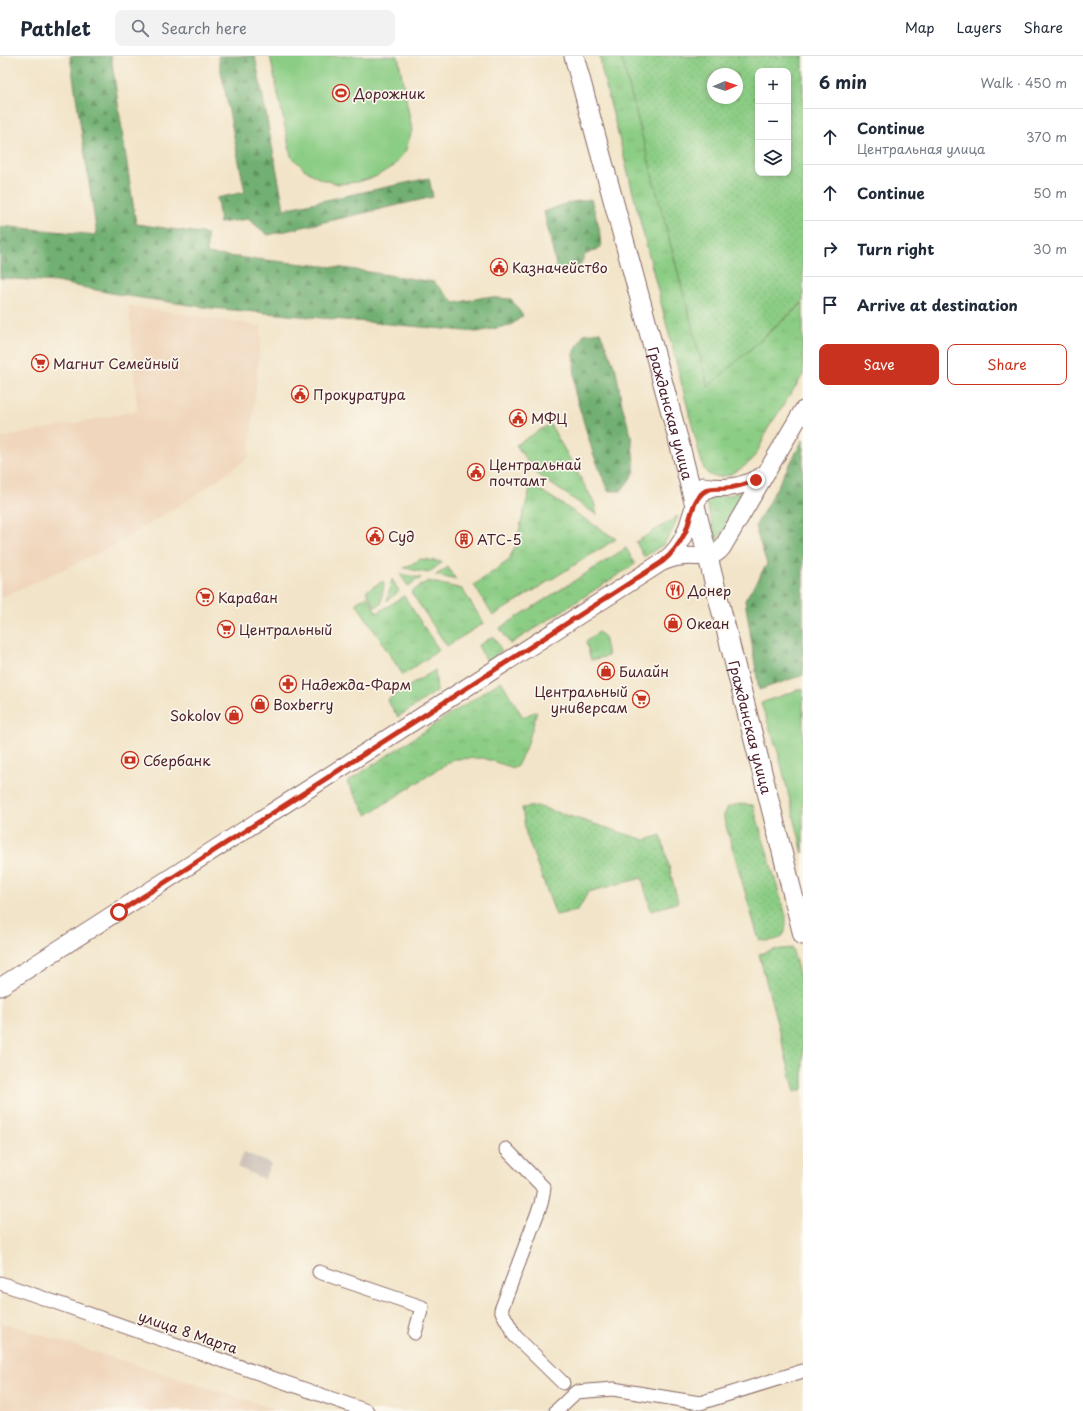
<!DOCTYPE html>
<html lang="en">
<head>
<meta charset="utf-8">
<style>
  body { margin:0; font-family:"Playpen Sans",sans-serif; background:#f2f2f3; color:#1f2937 }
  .controls { position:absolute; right:12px; top:12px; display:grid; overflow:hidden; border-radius:8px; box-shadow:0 2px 6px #0003 }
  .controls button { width:36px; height:36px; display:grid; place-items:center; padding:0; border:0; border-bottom:1px solid #e0e1e3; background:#fff; color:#1f2937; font:20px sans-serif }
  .compass { position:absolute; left:707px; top:12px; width:36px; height:36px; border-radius:50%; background:#fff; box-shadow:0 2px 6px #0003; rotate:88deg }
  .stop { position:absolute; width:12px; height:12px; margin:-9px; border:3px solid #c8321e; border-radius:50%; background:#fff }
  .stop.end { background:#c8321e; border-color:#fff; box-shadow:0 1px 4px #0008 }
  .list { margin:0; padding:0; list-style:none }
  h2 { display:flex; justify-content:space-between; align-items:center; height:52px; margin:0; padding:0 16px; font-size:17px }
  h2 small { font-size:13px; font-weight:400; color:#747a83 }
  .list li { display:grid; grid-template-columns:26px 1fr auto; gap:12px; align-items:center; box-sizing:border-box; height:56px; padding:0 16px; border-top:1px solid #e0e1e3 }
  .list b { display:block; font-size:15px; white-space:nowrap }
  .list p { margin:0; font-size:13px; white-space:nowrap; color:#747a83 }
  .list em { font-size:13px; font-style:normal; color:#747a83 }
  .actions { display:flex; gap:8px; padding:12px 16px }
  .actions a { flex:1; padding:9px 0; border:1px solid #c8321e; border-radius:8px; text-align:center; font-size:14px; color:#c8321e }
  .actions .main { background:#c8321e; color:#fff }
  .icon { flex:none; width:22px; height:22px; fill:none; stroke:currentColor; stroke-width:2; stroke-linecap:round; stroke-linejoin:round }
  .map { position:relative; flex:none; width:803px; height:1355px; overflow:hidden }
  header { display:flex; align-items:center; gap:24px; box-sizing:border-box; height:56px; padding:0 20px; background:#fff; border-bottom:1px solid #e0e1e3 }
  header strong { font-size:19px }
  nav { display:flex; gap:22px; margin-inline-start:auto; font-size:14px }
  .search { width:280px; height:36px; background:#f2f2f3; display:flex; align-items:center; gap:10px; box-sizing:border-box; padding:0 14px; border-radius:8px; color:#747a83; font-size:15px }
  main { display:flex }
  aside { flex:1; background:#fff }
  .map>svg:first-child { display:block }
  .built { fill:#f0d6bc }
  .industrial { fill:#cec2b9 }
  .grass { fill:url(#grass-tufts); stroke:#6b7658 }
  .forest { fill:url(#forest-firs); stroke:#5e684e }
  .park { fill:url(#park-dots); stroke:#6b7658; fill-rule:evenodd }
  .garden { fill:#8ccd85; stroke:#6b7658 }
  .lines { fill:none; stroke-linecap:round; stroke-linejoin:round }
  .minor-casing { stroke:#856462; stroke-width:15 }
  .tertiary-casing { stroke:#856462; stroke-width:19 }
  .secondary-casing { stroke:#856462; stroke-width:21 }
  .minor { stroke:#fff; stroke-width:13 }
  .tertiary { stroke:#fff; stroke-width:17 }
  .secondary { stroke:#fff; stroke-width:19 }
  .route { stroke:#c8321e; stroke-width:5 }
  .labels { text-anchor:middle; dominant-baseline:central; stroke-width:3.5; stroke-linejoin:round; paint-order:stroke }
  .poi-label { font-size:14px; fill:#4a1f2b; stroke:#fbf7ec; text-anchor:start }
  .street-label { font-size:14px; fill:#4a1f2b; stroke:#fbf7ec }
</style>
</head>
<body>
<header>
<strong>Pathlet</strong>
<div class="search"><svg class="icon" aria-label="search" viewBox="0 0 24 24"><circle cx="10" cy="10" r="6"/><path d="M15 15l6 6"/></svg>Search here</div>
<nav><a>Map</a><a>Layers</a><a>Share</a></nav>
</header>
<main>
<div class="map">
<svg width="803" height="1355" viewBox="0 0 803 1355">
  <defs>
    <pattern id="grass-tufts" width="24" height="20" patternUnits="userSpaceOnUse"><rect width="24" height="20" fill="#8ccd85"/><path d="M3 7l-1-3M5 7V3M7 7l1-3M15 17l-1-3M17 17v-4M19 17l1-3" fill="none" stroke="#7ab073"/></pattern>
    <pattern id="forest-firs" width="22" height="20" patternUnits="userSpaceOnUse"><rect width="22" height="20" fill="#71b072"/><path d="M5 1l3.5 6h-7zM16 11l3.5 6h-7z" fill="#5f8f5e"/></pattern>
    <pattern id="park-dots" width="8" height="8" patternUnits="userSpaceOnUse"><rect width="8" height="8" fill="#8ccd85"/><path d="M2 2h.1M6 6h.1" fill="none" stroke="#7ab073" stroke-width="1.8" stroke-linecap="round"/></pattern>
  </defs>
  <rect width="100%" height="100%" fill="#fbf7ec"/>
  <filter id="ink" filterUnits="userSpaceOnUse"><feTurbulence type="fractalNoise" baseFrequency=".025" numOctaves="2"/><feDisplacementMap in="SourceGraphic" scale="8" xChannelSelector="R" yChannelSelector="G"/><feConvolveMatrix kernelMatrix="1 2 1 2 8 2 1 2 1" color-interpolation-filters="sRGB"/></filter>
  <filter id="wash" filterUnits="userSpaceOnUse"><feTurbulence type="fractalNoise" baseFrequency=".012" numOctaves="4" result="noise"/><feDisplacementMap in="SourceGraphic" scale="16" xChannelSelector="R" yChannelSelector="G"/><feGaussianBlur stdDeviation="0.9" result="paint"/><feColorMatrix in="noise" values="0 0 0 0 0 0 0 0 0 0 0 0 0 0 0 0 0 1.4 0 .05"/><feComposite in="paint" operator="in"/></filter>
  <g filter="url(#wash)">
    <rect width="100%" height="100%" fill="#f2e4c8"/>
    <path class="built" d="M 129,250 L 262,270 L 249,401 L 193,441 L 112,491 L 0,542 L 0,382 L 137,355 Z
      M 0,1266 L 280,1355 L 0,1355 Z"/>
    <path class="industrial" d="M 244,1096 L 271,1108 L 264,1123 L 237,1111 Z"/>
    <path class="grass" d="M 600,0 L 622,0 L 708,330 L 803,247 L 803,319 L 767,374 L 760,391 L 752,404 L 742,412 L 729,419 L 718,421 L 712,420 L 708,418 L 704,413 L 700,400 L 602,15 Z
      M 550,368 L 594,446 L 597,459 L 535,417 L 516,389 Z
      M 531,428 L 616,483 L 493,560 L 474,529 L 508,505 L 515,491 Z
      M 750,433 L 716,485 L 705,440 L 727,440 Z
      M 678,460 L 672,475 L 664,488 L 644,501 L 636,486 Z
      M 626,492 L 635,508 L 510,588 L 500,572 Z
      M 421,503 L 443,506 L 428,517 L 404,512 Z
      M 448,511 L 456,524 L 436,519 Z
      M 400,518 L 421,522 L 408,530 Z
      M 392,523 L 399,535 L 387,545 Z
      M 383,525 L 384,528 L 381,548 L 375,551 L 366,535 Z
      M 428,525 L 462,533 L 484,567 L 447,590 L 411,536 Z
      M 367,540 L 377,557 L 404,540 L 439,594 L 403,619 L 356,547 Z
      M 598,576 L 604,580 L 608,600 L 591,604 L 586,586 Z
      M 493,580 L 502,595 L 487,605 L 478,590 Z
      M 435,614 L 437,635 L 398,661 L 387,644 Z
      M 501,625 L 523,661 L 537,655 L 528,687 L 517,710 L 514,712 L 483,702 L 454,703 L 367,759 L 347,726 Z"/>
    <path class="forest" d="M 70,0 L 111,0 L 136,168 L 207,178 L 207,198 L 343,212 L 434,226 L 455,247 L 485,241 L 511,243 L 523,260 L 511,269 L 477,276 L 211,252 L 121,239 L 56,226 L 0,222 L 0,170 L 97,179 Z
      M 218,0 L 255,0 L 284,153 L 429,122 L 433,141 L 268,179 L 248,163 L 220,167 L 217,142 L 245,136 Z
      M 591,143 L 599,171 L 601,191 L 585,199 L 576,217 L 558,218 L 544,156 L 567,147 Z
      M 600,276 L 616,314 L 622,349 L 631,379 L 635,416 L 621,435 L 608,435 L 593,397 L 575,337 L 574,296 L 584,278 Z
      M 803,384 L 803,619 L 759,634 L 745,544 L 767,508 L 755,471 Z"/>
    <path class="park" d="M 621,0 L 803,0 L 803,246 L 708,331 ZM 758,15 L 788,15 L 788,117 L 758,117 ZM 713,18 L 737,18 L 737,42 L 713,42 Z
      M 739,748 L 753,749 L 786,860 C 786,865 786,871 785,876 C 782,885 767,886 759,884 L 724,763 L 724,759 L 728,751 Z
      M 537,750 L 645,784 L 661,779 L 678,846 L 651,855 L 642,822 L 588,836 L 578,854 L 556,859 L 526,778 L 522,752 Z
      M 792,892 L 803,932 L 803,1033 L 795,1036 L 759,898 L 773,894 Z"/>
    <path class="garden" d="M 270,0 L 398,0 L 412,74 L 406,94 L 394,110 L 375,121 L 357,126 L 339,128 L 320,123 L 304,113 L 291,100 Z
      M 803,632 L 803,797 L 778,696 L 761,647 Z"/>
  </g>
  <g filter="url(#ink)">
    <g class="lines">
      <g class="minor-casing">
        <path id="minor" d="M 506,1093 L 544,1132 L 541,1148 L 501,1254 L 515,1280 L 563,1327
          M 319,1216 L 422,1251 L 415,1277
          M 0,1227 L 367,1355
          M 556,1355 L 576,1336 L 613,1333 L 700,1347 L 803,1315"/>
      </g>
      <g class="tertiary-casing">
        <path id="tertiary" d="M 703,430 C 727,434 744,431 765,418
          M 664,505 C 674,497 682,487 686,475 C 693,458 694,436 714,432
          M 0,931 L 662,506 C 668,504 674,501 681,501 C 696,498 711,506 722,492 L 803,354"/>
      </g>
      <g class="secondary-casing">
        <g id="secondary">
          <path id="s1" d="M 574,0 L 679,386 L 803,879"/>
        </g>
      </g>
      <use href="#minor" class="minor"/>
      <use href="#tertiary" class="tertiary"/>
      <use href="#secondary" class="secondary"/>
    </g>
  </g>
  <g class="lines" filter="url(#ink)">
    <path class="route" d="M 119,856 L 662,506 C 672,498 679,489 685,477 C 691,464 692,441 707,434 C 713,431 720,433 726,432 C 736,432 746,428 756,424"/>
  </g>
  <defs>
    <g id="stadium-ring" transform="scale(0.9)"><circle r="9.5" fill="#fbf7ec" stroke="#c8321e" stroke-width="1.5"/><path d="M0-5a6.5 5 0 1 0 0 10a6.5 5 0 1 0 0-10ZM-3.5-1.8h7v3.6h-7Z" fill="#c8321e"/></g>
    <g id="civic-ring" transform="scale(0.9)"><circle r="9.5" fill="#fbf7ec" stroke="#c8321e" stroke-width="1.5"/><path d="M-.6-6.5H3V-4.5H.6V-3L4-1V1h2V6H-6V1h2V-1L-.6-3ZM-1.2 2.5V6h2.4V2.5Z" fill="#c8321e"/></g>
    <g id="supermarket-ring" transform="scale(0.9)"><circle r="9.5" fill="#fbf7ec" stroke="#c8321e" stroke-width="1.5"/><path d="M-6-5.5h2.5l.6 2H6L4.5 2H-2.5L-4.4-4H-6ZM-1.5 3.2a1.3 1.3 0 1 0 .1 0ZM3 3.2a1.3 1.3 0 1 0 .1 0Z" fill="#c8321e"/></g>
    <g id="building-ring" transform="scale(0.9)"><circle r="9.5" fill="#fbf7ec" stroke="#c8321e" stroke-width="1.5"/><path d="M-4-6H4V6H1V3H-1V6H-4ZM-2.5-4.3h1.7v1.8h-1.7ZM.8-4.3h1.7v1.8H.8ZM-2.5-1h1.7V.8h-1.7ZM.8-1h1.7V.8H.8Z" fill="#c8321e"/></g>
    <g id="restaurant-ring" transform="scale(0.9)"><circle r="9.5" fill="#fbf7ec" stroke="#c8321e" stroke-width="1.5"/><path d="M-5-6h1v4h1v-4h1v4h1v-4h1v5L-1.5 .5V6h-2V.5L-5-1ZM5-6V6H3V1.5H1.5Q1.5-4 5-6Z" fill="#c8321e"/></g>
    <g id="shop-ring" transform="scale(0.9)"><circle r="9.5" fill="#fbf7ec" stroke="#c8321e" stroke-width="1.5"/><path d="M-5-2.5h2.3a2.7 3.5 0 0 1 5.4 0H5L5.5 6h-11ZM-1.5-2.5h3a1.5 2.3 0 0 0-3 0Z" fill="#c8321e"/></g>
    <g id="pharmacy-ring" transform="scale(0.9)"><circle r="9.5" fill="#fbf7ec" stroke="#c8321e" stroke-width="1.5"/><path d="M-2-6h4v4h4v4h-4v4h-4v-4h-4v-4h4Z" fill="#c8321e"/></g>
    <g id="bank-ring" transform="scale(0.9)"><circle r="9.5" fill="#fbf7ec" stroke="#c8321e" stroke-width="1.5"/><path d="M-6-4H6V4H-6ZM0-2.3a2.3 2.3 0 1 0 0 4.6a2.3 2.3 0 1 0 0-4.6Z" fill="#c8321e"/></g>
  </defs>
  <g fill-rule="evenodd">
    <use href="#stadium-ring" x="341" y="37"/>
    <use href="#civic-ring" x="499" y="211"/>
    <use href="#supermarket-ring" x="40" y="307"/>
    <use href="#civic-ring" x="300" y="338"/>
    <use href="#civic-ring" x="518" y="362"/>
    <use href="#civic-ring" x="476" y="416"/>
    <use href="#civic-ring" x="375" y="480"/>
    <use href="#building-ring" x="464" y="483"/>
    <use href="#restaurant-ring" x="675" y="534"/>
    <use href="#supermarket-ring" x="205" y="541"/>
    <use href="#shop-ring" x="673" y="567"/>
    <use href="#supermarket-ring" x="226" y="573"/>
    <use href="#shop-ring" x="606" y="615"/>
    <use href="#pharmacy-ring" x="288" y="628"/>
    <use href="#supermarket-ring" x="641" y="643"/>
    <use href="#shop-ring" x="260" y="648"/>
    <use href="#shop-ring" x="234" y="659"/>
    <use href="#bank-ring" x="130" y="704"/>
  </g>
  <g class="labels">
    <g class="poi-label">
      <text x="354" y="37">Дорожник</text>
      <text x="512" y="211">Казначейство</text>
      <text x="53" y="307">Магнит Семейный</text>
      <text x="313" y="338">Прокуратура</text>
      <text x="531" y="362">МФЦ</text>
      <text x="489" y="408">Центральнай<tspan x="489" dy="16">почтамт</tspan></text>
      <text x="388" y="480">Суд</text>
      <text x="477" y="483">АТС-5</text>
      <text x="688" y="534">Донер</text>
      <text x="218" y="541">Караван</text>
      <text x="686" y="567">Океан</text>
      <text x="239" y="573">Центральный</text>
      <text x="619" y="615">Билайн</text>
      <text x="301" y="628">Надежда-Фарм</text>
      <text x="628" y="635" text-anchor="end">Центральный<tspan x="628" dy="16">универсам</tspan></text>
      <text x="273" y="648">Boxberry</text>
      <text x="221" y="659" text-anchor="end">Sokolov</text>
      <text x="143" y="704">Сбербанк</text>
    </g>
    <g class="street-label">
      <text stroke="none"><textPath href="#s1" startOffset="370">Гражданская улица</textPath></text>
      <text stroke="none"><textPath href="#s1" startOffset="694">Гражданская улица</textPath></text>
      <text transform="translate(188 1276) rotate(19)">улица 8 Марта</text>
    </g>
  </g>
</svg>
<div class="controls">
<button>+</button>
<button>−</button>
<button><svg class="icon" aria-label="layers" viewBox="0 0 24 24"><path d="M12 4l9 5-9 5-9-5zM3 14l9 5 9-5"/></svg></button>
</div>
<svg class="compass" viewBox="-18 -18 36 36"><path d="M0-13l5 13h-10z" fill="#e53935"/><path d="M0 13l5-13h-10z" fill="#747a83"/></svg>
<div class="stop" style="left:119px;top:856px"></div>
<div class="stop end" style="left:756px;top:424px"></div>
</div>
<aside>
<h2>6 min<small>Walk · 450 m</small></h2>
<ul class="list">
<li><svg class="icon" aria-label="ahead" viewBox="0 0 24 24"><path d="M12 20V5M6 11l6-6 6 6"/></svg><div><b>Continue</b><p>Центральная улица</p></div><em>370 m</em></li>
<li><svg class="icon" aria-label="ahead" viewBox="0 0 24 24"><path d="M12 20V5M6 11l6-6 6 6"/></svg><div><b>Continue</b></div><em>50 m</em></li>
<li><svg class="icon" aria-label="right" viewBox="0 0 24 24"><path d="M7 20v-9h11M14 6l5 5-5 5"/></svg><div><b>Turn right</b></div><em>30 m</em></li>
<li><svg class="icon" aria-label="arrive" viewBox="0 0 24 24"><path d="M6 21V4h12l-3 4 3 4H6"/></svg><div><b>Arrive at destination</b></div></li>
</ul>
<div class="actions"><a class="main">Save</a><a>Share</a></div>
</aside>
</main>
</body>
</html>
